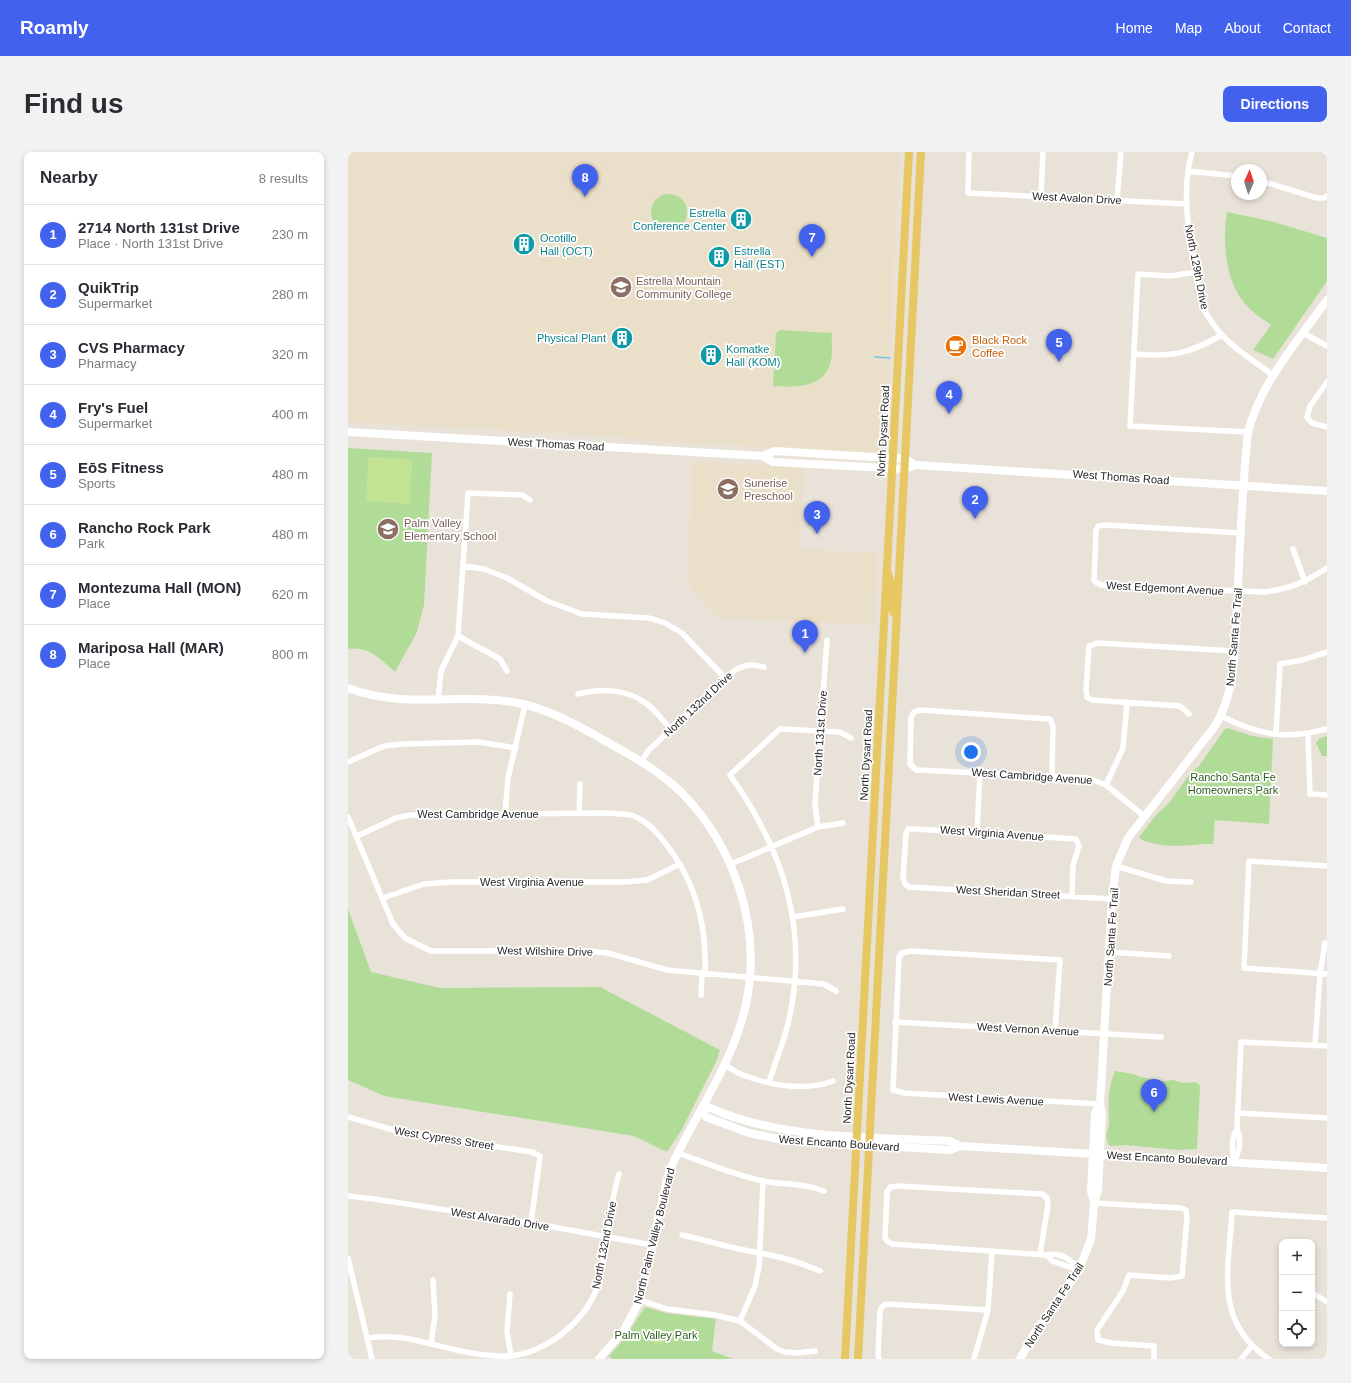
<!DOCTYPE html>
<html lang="en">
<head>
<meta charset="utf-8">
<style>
  body { margin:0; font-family:Arial,sans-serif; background:#f2f2f3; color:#2b2b33 }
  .controls { position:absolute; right:12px; bottom:12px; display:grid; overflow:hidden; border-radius:8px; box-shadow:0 2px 6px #0003 }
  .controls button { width:36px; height:36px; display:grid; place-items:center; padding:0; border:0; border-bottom:1px solid #e1e1e2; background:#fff; color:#2b2b33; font:20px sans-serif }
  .compass { position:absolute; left:883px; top:12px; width:36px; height:36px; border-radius:50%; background:#fff; box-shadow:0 2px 6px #0003; rotate:3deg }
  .you { position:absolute; left:623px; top:600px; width:14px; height:14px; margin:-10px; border:3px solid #fff; border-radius:50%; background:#1a73e8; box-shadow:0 0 0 6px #1a73e833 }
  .badge { display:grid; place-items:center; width:26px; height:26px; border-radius:50%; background:#4262ed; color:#fff; font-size:13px; font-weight:700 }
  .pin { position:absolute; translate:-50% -33px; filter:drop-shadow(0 1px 2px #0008) }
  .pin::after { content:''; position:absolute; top:21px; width:14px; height:12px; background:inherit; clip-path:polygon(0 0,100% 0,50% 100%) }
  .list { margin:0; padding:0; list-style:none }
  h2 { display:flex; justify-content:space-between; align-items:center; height:52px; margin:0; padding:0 16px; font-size:17px }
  h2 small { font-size:13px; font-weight:400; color:#7c7c81 }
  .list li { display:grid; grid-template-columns:26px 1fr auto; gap:12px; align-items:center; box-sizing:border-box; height:60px; padding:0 16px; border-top:1px solid #e1e1e2 }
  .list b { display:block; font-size:15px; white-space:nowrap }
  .list p { margin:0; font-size:13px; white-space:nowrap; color:#7c7c81 }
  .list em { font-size:13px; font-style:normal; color:#7c7c81 }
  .icon { flex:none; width:22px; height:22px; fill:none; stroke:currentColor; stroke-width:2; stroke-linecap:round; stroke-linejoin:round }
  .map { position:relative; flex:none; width:979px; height:1207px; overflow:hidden; border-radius:8px }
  header { display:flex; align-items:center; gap:24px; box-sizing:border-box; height:56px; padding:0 20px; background:#4262ed; color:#fff }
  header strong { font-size:19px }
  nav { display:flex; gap:22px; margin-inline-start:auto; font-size:14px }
  .intro { display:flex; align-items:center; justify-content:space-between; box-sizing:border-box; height:96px; padding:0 24px }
  h1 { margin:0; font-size:28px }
  .button { padding:10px 18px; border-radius:8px; background:#4262ed; color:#fff; font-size:14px; font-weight:700 }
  main { display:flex; gap:24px; padding:0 24px }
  aside { flex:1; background:#fff; border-radius:8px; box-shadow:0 2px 6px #0003 }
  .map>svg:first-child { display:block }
  .education { fill:#eadfc9 }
  .green { fill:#b0dc98 }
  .pitch { fill:#c2e394 }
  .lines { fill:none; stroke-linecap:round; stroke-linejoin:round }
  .stream { stroke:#72c7e5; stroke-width:1.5 }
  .street { stroke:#fff; stroke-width:5.5 }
  .secondary { stroke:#fff; stroke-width:8 }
  .primary { stroke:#e6c761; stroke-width:8 }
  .labels { text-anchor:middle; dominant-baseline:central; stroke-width:3.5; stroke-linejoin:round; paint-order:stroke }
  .street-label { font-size:11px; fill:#272727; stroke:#fff }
  .culture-label { font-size:11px; fill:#0d838f; stroke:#fff; text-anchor:start }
  .education-label { font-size:11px; fill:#785e54; stroke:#fff; text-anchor:start }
  .food-label { font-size:11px; fill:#c56008; stroke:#fff; text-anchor:start }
  .park-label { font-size:11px; fill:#2b5d1d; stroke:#fff }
</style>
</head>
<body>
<header>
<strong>Roamly</strong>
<nav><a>Home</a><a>Map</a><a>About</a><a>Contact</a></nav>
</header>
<div class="intro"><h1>Find us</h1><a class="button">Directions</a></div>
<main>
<aside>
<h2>Nearby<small>8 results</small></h2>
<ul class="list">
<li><span class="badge">1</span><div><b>2714 North 131st Drive</b><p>Place · North 131st Drive</p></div><em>230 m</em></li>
<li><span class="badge">2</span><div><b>QuikTrip</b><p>Supermarket</p></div><em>280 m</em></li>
<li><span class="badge">3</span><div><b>CVS Pharmacy</b><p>Pharmacy</p></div><em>320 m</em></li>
<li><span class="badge">4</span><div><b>Fry's Fuel</b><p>Supermarket</p></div><em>400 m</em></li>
<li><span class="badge">5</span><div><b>EōS Fitness</b><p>Sports</p></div><em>480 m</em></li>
<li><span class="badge">6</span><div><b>Rancho Rock Park</b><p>Park</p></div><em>480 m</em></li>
<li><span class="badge">7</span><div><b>Montezuma Hall (MON)</b><p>Place</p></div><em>620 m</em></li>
<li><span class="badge">8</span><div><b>Mariposa Hall (MAR)</b><p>Place</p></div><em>800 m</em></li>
</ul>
</aside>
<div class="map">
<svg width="979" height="1207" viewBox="0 0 979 1207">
  <rect width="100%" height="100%" fill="#e9e2d9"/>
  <path class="education" d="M 0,0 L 551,0 L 538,298 L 530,302 L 302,289 L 262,284 L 0,270 Z
    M 344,309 L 455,315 L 452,397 L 530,401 L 526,473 L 371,466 L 339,432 Z"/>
  <path class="green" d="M303 60a18 18 0 1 1 36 0a18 18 0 1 1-36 0Z
    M 879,60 L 926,70 L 979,86 L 979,129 L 925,207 L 905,198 L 923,173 C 917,168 909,164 903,158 C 877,135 874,92 879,60 Z
    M 432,178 L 484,181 C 483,190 485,200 483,209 C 476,237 447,235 425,234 L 428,181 Z
    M 0,296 L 84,301 L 76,453 L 69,480 L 47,520 C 32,507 21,494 0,497 Z
    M 880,576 L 904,584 L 925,587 L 921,672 L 867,668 L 865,692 C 838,692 821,698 794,688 L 791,685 L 809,662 L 821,651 L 843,620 L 851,614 L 876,578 Z
    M 979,584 L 979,604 L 974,604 L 968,591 L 972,586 Z
    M 0,757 L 23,820 L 92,836 L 252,835 L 372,898 L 368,910 L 333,979 L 319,1000 L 286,984 L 36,944 L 0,928 Z
    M 767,919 L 786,922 L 792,925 L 799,926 L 810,930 L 825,928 L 836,931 L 848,930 L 852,934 L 849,997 L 831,998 L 777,993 L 762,994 C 754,984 762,978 761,968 C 760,951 760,936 767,919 Z
    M 297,1155 L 318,1161 L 368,1167 L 364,1199 L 385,1207 L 264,1207 L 261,1204 L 277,1186 Z"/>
  <path class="pitch" d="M 20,305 L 60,307 L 64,311 L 62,352 L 18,349 Z
    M 307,1177 L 317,1178 L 315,1192 L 306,1191 Z"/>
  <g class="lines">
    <path class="stream" d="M 527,205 L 542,206"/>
    <path class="street" d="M 621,0 L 620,41 L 839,52
      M 844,0 C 830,49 846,104 854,153 C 870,188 895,201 925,223
      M 840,19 L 889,24
      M 913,29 L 969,46 L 976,46 L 979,44
      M 693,45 L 695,0
      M 769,48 L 773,0
      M 848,120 L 822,124 L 790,122 L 782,274 L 900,280
      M 955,181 L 979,194
      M 786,202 C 824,205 840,202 872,184
      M 979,230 L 962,254 L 959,265 L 964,271 L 979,275
      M 893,381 L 758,373 L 750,374 L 748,379 L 746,429 L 753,433 L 916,440 C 942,437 957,430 979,416
      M 945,397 L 957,430
      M 115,414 L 136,417 L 159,426 L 199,449 L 234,462 L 301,466 L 317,471 L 334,481 L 377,526
      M 110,484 L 152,507 L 159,519
      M 230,542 C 253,536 280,537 299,552 C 308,559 315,569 323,577
      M 90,548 L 93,519 L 110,484 L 120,341 L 174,343 L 182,348
      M 841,562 L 832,554 L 744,548 L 739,545 L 738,538 L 741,494 L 750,491 L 886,499
      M 873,564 C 911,583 938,588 979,577
      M 928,582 L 932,512 L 954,508 L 979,500
      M 960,582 L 962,642 L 979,643
      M 0,610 L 36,594 L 55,592 L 130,590 L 168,596
      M 293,610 L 300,599 L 323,577 L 386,519 C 397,512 404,512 416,515
      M 704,624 L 705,574 L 702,567 L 572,558 L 566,560 L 563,566 L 562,612 L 568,618 L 740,626 L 758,633 L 796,664
      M 758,633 L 775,596 L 779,551
      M 157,662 L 160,626 L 177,553
      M 231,662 L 232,632
      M 0,665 L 45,772 L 57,786 L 83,799 L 239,799 L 260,801 L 319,818 L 476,832 L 488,839
      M 470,675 L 467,652 L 479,488
      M 629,680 L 632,620
      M 9,684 L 48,666 L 63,663 L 258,661 C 268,662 279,661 288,665 C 301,671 309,681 318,692 C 347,729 359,774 357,821
      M 383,712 L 470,675 L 495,671
      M 768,714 L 818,729 L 843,730
      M 979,714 L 901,709 L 896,816 L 979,822
      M 724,743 L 725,713 L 731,694 L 728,687 L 567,677 L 560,677 L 558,682 L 555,726 L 557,732 L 561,735 L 764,747
      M 35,746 L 76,732 L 103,730 L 276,730 L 299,728 L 332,712
      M 445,765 L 495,757
      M 761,800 L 821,804
      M 353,843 L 354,821
      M 547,870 L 813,885
      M 707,879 L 712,808 L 562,799 L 554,801 L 551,805 L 545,938 L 556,941 L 752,952
      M 967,893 L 972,822 L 977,791
      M 376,913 C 383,916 390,922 398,924 C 424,934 458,939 485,929
      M 421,930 C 427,911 435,892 440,872 C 462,779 436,699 382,623 L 432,577 L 492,580 L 503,586
      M 889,961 L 979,966
      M 0,965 L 52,980 L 184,1000 L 192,1004 L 183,1071
      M 330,1001 C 358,1011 386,1023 415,1029 C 436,1033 457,1031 476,1039
      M 886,1010 C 884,1000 883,986 889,977 L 893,890 L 979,894
      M 886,1010 C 891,1000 894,987 889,977
      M 0,1044 L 26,1047 L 183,1071 L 304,1093
      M 746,1051 L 833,1056 L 838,1058 L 839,1066 L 834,1124 L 823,1126 L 781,1123 L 775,1139 L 749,1178 L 750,1188 L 763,1191 L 806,1194 L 806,1207
      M 334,1083 C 353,1087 372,1093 391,1097 C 423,1103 442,1106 472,1119
      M 692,1102 L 700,1053 L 699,1046 L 694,1042 L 550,1034 L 542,1035 L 539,1040 L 537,1085 L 539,1089 L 544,1092 L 699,1103 C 713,1100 723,1107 731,1118
      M 699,1103 L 704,1109 L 731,1118
      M 0,1106 L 24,1207
      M 162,1142 L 159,1180 L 163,1204
      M 966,1142 L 979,1150
      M 292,1148 L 319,1157 L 367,1163 L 392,1169 L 429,1197 L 437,1200 L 449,1201 L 467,1199
      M 392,1169 L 407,1134 L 411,1115 L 415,1029
      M 19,1186 C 57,1180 86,1195 123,1201 C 136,1203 149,1205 162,1204 C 201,1200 240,1167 251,1130 C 261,1094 260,1057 271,1022
      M 83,1192 L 87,1163 L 85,1128
      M 531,1207 L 530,1204 L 532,1159 L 534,1155 L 538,1152 L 640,1158
      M 626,1207 L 640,1158 L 644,1099
      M 893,1207 L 904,1194
      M 921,1207 C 865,1170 881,1117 884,1060 L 979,1066"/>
    <path class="secondary" d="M 0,280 L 415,304 L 427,299 L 558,307 L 567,313
      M 415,304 L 425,310 L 557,317 L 567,313 L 979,339
      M 0,536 C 59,559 120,538 179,553 C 208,561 233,575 259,590 C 286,605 313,620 335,642 C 386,695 413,773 399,847 C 388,906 350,958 325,1011 L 319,1027 L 292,1148 L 276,1178 L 251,1207
      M 612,994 L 602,998 L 435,988 L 401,981 L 358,965 L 354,956 L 362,956 C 435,988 523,985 602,989 L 612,994 L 979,1016
      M 746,1051 L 743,1039 L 747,961 L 752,952
      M 672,1207 L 686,1182 L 731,1118 L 743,1087 L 746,1051 L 750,1039 L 754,963 L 752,952 L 764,747 L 768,714 L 780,686 L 867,574 C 889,538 887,491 889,450 C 892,394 894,337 900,280 C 913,230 949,190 979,148"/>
    <path class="primary" d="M 540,422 L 544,433 L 543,453 L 546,461 L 549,462
      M 497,1207 L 561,0
      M 510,1207 L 573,0"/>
  </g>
  <defs>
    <g id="building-disc" transform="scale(1.15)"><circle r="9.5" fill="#0f9aa8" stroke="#fff"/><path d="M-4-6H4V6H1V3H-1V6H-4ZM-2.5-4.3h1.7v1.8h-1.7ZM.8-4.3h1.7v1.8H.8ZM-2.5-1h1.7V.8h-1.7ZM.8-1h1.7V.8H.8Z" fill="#fff"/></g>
    <g id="university-disc" transform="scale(1.15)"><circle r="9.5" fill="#8d6e63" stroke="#fff"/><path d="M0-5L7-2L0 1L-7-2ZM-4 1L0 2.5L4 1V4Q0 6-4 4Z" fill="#fff"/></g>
    <g id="cafe-disc" transform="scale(1.15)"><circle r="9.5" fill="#e8710a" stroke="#fff"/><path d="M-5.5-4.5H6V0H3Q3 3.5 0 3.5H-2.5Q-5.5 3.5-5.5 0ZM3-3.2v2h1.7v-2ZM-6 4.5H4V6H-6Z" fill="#fff"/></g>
    <g id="school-disc" transform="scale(1.15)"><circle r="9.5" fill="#8d6e63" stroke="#fff"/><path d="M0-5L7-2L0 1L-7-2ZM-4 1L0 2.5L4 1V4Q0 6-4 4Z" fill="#fff"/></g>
  </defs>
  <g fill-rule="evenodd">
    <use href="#building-disc" x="393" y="67"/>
    <use href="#building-disc" x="176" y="92"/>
    <use href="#building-disc" x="371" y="105"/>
    <use href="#university-disc" x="273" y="135"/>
    <use href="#building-disc" x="274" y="186"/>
    <use href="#cafe-disc" x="608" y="194"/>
    <use href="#building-disc" x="363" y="203"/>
    <use href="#school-disc" x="380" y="337"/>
    <use href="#school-disc" x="40" y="377"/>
  </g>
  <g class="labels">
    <g class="street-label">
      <text transform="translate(729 46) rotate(3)">West Avalon Drive</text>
      <text transform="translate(849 115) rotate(79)">North 129th Drive</text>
      <text transform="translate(535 279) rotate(-87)">North Dysart Road</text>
      <text transform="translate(208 292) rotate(3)">West Thomas Road</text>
      <text transform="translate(773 325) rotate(4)">West Thomas Road</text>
      <text transform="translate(817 436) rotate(3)">West Edgemont Avenue</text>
      <text transform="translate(886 485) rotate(-85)">North Santa Fe Trail</text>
      <text transform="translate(350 552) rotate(-43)">North 132nd Drive</text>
      <text transform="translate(472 581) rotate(-86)">North 131st Drive</text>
      <text transform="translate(518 603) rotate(-87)">North Dysart Road</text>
      <text transform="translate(684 624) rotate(4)">West Cambridge Avenue</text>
      <text x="130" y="662">West Cambridge Avenue</text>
      <text transform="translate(644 681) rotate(4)">West Virginia Avenue</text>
      <text x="184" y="730">West Virginia Avenue</text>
      <text transform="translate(660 740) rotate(3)">West Sheridan Street</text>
      <text transform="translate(763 785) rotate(-86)">North Santa Fe Trail</text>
      <text transform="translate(197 799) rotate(1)">West Wilshire Drive</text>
      <text transform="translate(680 877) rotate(3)">West Vernon Avenue</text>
      <text transform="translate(501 926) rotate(-87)">North Dysart Road</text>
      <text transform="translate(648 947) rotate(3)">West Lewis Avenue</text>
      <text transform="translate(96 986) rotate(9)">West Cypress Street</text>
      <text transform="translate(491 991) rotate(4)">West Encanto Boulevard</text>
      <text transform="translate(819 1006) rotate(3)">West Encanto Boulevard</text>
      <text transform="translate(152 1067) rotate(9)">West Alvarado Drive</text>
      <text transform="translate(306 1084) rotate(-76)">North Palm Valley Boulevard</text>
      <text transform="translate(256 1093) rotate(-79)">North 132nd Drive</text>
      <text transform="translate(706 1153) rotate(-57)">North Santa Fe Trail</text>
    </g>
    <g class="culture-label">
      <text x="378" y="61" text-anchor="end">Estrella<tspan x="378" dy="13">Conference Center</tspan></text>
      <text x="192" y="86">Ocotillo<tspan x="192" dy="13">Hall (OCT)</tspan></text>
      <text x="386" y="99">Estrella<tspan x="386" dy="13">Hall (EST)</tspan></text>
      <text x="258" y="186" text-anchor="end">Physical Plant</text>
      <text x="378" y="197">Komatke<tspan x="378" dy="13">Hall (KOM)</tspan></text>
    </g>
    <g class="education-label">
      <text x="288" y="129">Estrella Mountain<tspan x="288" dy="13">Community College</tspan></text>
      <text x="396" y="331">Sunerise<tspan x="396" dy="13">Preschool</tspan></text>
      <text x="56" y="371">Palm Valley<tspan x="56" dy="13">Elementary School</tspan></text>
    </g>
    <g class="food-label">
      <text x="624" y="188">Black Rock<tspan x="624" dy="13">Coffee</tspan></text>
    </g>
    <g class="park-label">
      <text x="885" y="625">Rancho Santa Fe<tspan x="885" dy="13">Homeowners Park</tspan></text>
      <text x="308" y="1183">Palm Valley Park</text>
    </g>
  </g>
</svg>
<div class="controls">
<button>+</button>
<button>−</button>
<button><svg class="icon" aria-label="locate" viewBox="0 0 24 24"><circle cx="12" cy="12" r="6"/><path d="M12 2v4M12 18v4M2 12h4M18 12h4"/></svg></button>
</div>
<svg class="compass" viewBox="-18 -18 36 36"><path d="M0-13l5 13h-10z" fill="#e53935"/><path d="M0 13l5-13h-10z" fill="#7c7c81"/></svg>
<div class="you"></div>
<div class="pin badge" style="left:457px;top:501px">1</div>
<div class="pin badge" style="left:627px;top:367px">2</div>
<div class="pin badge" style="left:469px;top:382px">3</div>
<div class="pin badge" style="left:601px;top:262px">4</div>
<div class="pin badge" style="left:711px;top:210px">5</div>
<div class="pin badge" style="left:806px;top:960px">6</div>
<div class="pin badge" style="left:464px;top:105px">7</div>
<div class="pin badge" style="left:237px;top:45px">8</div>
</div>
</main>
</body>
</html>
